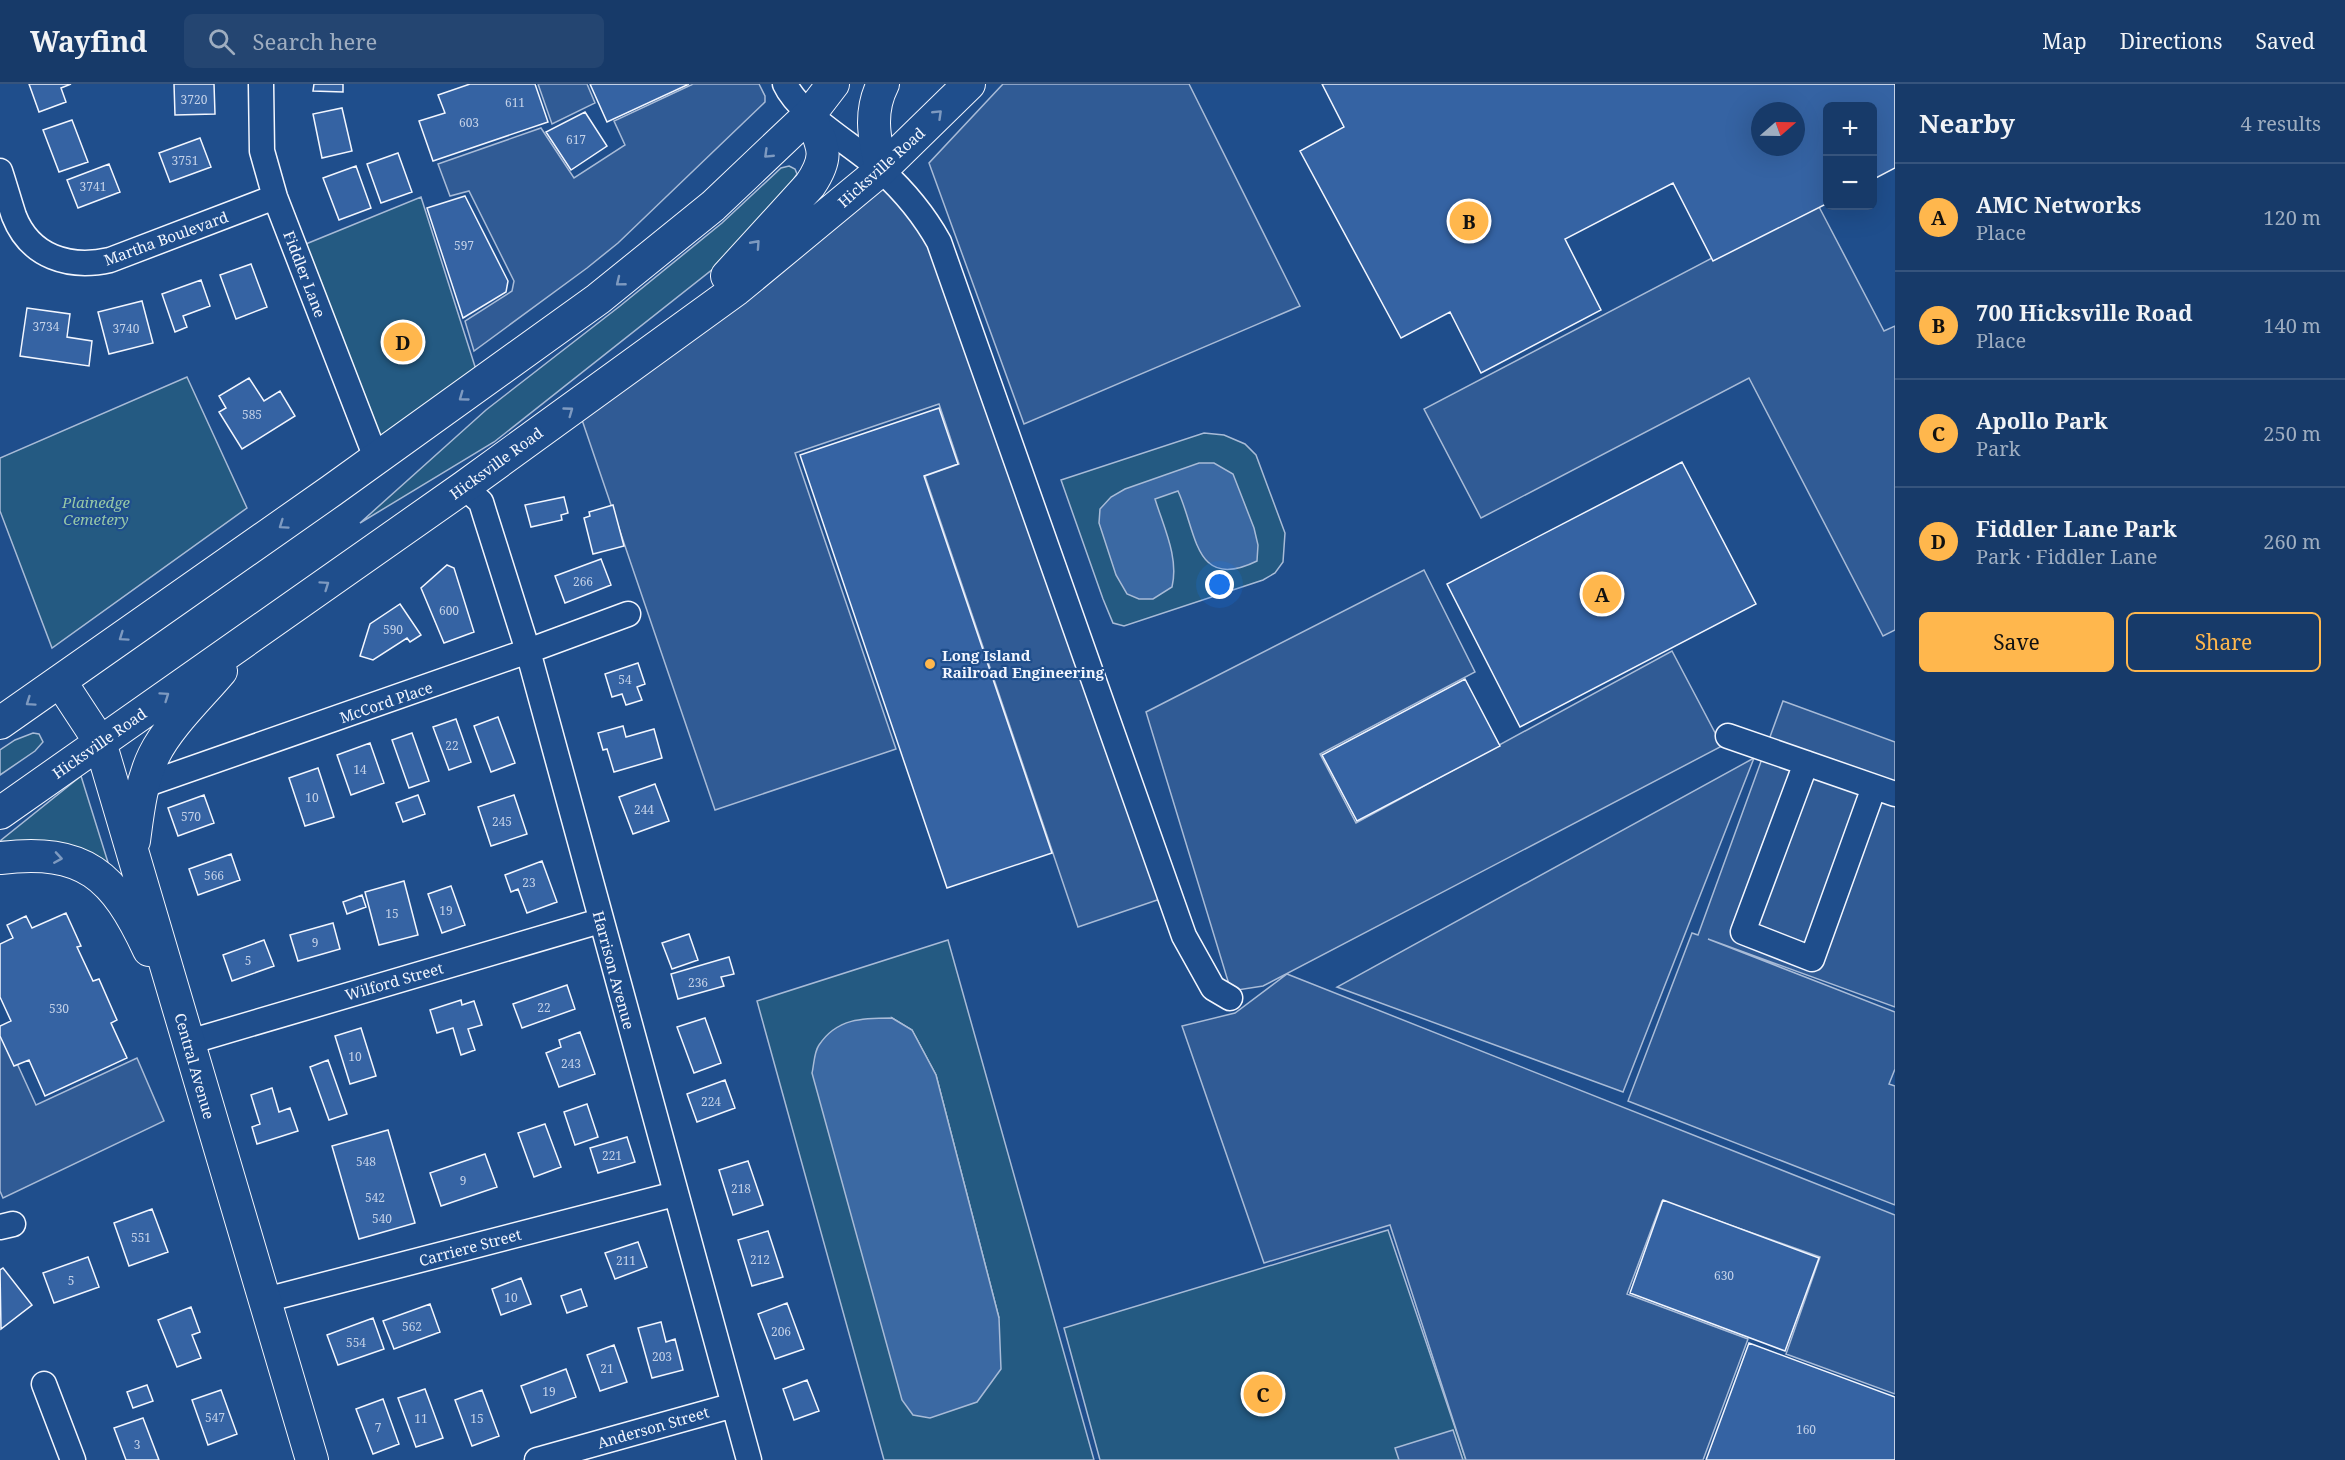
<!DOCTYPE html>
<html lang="en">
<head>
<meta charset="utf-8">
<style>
  body { margin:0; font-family:"Noto Serif",serif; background:#244571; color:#f1f3f6 }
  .controls { position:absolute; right:18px; top:18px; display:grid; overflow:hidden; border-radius:9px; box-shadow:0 6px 24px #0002 }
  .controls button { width:54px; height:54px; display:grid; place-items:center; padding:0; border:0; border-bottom:2px solid #36547d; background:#173a69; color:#f1f3f6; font:30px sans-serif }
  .compass { position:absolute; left:1751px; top:18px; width:54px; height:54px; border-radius:50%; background:#173a69; box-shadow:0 6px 24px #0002; rotate:70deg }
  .you { position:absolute; left:1220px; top:501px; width:21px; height:21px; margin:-15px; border:4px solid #fff; border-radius:50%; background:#1a73e8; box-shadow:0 0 0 9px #1a73e833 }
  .badge { display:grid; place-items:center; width:39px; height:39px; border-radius:50%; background:#ffb74d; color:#111; font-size:20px; font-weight:700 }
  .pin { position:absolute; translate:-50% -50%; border:3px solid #fff; box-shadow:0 2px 6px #0006 }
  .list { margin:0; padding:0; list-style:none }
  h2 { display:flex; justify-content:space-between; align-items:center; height:78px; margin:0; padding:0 24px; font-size:26px }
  h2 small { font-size:20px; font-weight:400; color:#9eadc0 }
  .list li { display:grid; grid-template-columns:39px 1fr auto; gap:18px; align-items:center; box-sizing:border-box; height:108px; padding:0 24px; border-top:2px solid #36547d }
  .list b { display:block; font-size:22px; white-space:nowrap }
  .list p { margin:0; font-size:20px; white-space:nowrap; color:#9eadc0 }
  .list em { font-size:20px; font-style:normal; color:#9eadc0 }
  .actions { display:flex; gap:12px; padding:18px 24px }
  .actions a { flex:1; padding:14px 0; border:2px solid #ffb74d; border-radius:9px; text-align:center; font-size:21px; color:#ffb74d }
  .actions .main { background:#ffb74d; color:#111 }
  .icon { flex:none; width:33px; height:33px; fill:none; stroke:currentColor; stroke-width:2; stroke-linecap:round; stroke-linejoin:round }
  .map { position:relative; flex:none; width:1895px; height:1376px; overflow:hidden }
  header { display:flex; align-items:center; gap:36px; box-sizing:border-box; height:84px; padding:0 30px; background:#173a69; border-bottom:2px solid #36547d }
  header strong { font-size:28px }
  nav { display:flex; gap:33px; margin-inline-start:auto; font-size:21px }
  .search { width:420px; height:54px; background:#244571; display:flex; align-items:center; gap:15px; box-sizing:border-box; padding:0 21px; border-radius:9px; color:#9eadc0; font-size:22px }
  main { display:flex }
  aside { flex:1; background:#173a69 }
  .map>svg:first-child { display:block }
  .green { fill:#245a82; stroke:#a8bbd7; stroke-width:1.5; fill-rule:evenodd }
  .parking { fill:#305b95; stroke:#a8bbd7; stroke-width:1.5 }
  .water { fill:#3b69a3; stroke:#a8bbd7; stroke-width:1.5 }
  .building { fill:#3563a3; stroke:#f2f6ff; stroke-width:1.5; fill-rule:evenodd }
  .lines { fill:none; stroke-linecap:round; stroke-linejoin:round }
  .minor-casing { stroke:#f2f6ff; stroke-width:27 }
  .major-casing { stroke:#f2f6ff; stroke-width:34 }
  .minor { stroke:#1f4e8c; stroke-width:24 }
  .major { stroke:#1f4e8c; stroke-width:32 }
  .oneway { stroke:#7e9ac0 }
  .poi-dot { fill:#ffb74d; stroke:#1f4e8c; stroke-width:2 }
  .labels { text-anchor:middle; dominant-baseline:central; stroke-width:4.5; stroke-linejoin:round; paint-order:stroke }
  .number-label { font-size:12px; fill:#c3d1e8 }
  .street-label { font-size:15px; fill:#f2f6ff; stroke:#1f4e8c }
  .park-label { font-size:15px; font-style:italic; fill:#97c8a6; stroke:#1f4e8c }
  .poi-label { font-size:15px; font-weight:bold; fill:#f2f6ff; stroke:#1f4e8c; text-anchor:start }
</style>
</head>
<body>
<header>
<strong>Wayfind</strong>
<div class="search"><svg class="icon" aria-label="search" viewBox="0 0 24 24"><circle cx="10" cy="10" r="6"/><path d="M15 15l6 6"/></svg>Search here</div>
<nav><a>Map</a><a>Directions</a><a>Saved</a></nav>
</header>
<main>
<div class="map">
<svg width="1895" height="1376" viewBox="0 0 1895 1376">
  <rect width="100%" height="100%" fill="#1f4e8c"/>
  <path class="green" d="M 789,82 L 795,85 L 797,90 L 767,137 L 737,166 L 494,358 L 360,439 L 486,326 L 620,222 L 722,139 L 781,84 Z
    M 421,113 L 478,292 L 381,363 L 301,162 Z
    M 187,293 L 247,424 L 52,564 L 0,427 L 0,374 Z
    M 1204,349 L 1224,351 L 1245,360 L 1256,371 L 1285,449 L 1283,478 L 1275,489 L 1263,496 L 1124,542 L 1113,539 L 1103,515 L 1061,396 Z
    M 33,649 L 39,650 L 43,658 L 35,667 L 0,691 L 0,666 L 15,656 Z
    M 81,692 L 116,804 L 46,760 L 0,757 Z
    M 948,856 L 1094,1376 L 884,1376 L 757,917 ZM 892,934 L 912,946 L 936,991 L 999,1234 Z
    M 1388,1146 L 1466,1376 L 1100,1376 L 1064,1244 Z"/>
  <path class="parking" d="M 538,0 L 587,0 L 595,19 L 552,40 Z
    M 693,0 L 759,0 L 765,12 L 765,18 L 618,159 L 587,184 L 474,267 L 465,237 L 512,207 L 514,197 L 469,107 L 450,112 L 438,80 L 541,44 L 574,94 L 625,61 L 614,37 Z
    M 1003,0 L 1189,0 L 1300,222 L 1024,340 L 929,79 Z
    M 881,91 L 924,138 L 1169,812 L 1078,843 L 925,392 L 959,380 L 939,320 L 795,369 L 896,665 L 715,726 L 580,330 Z
    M 1817,119 L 1884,247 L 1895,242 L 1895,546 L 1883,552 L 1749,294 L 1481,434 L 1424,325 Z
    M 1424,486 L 1475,588 L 1320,670 L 1356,739 L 1672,567 L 1722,662 L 1263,902 L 1231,907 L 1146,628 Z
    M 1783,617 L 1895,658 L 1895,923 L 1708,855 L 1895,928 L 1895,985 L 1889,1000 L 1895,1002 L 1895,1121 L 1628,1017 L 1692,849 L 1698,851 Z
    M 1754,674 L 1623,1008 L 1337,903 Z
    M 1287,890 L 1895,1131 L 1895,1310 L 1786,1270 L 1820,1173 L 1662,1117 L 1627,1210 L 1748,1255 L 1703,1376 L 1466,1376 L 1390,1141 L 1264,1179 L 1182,942 L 1235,929 Z
    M 0,942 L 36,1021 L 137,974 L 164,1037 L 3,1114 L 0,1107 Z
    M 1453,1346 L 1463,1376 L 1399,1376 L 1395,1364 Z"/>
  <path class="water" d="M 1199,379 L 1214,379 L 1233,390 L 1254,444 L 1258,461 L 1257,477 C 1194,508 1197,448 1178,407 L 1155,415 C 1164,444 1179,474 1172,503 L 1153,515 L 1139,515 L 1127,510 L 1116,491 L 1099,439 L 1100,425 L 1111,413 L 1125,405 Z
    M 892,934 L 912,946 L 936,991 L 999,1234 L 1001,1285 L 977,1318 L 930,1334 L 913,1331 L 902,1316 L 812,989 C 814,981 814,968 819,961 C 837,934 863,934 892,934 Z"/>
  <path class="building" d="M 29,0 L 71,0 L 61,4 L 66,18 L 39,28 Z
    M 174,0 L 214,0 L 215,30 L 175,31 Z
    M 314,0 L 343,0 L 343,8 L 313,7 Z
    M 470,0 L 535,0 L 548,38 L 433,77 L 419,37 L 445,29 L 438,11 Z
    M 590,0 L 689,0 L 607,38 Z
    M 1322,0 L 1895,0 L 1895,84 L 1872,96 L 1872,22 L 1828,22 L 1828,119 L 1713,177 L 1673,99 L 1565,155 L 1601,226 L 1481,289 L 1450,228 L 1401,254 L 1300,67 L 1344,43 ZM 1760,27 L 1796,27 L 1796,63 L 1760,63 Z
    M 342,24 L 352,67 L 322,74 L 313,30 Z
    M 585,28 L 607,62 L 571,86 L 546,48 Z
    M 72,36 L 88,78 L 59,88 L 43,46 Z
    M 200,54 L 211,83 L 170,98 L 159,69 Z
    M 398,69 L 412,108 L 381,119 L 367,80 Z
    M 109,80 L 120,108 L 78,124 L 67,96 Z
    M 356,82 L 371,124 L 339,136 L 323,94 Z
    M 465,112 L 508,197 L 506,208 L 463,234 L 427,124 Z
    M 251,180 L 267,223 L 236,235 L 220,191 Z
    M 201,196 L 210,222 L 183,232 L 187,243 L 175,248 L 162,210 Z
    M 142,217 L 153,259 L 109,270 L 98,228 Z
    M 27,224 L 70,230 L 67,253 L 92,257 L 89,282 L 20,272 Z
    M 249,294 L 264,317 L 280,307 L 295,332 L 242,365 L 219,328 L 226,324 L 219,312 Z
    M 939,324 L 958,380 L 924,392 L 1052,769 L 947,804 L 800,371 Z
    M 1682,378 L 1756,520 L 1520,643 L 1447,500 Z
    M 564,413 L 568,429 L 561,431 L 562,436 L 531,443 L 525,421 Z
    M 613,421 L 624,462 L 593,470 L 584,434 L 590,432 L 589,428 Z
    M 601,475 L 611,501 L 565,519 L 555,492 Z
    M 447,481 L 454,484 L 474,548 L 444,559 L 421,504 Z
    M 400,520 L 421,551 L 410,558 L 407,554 L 373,576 L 360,572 L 370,540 Z
    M 638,579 L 645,600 L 637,603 L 642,616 L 626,621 L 622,610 L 612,613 L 605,590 Z
    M 1465,595 L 1500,662 L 1357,737 L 1322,671 Z
    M 498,633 L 515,679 L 491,688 L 474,642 Z
    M 456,635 L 471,678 L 449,686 L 433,643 Z
    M 623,642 L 626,653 L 654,645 L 662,674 L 614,688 L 607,665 L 603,666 L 598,649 Z
    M 412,649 L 429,697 L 409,704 L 392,656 Z
    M 370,659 L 384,699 L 351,711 L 337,671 Z
    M 318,684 L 334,733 L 305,742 L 289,694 Z
    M 655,700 L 669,737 L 633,750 L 619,713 Z
    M 204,711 L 214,739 L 178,752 L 168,724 Z
    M 418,711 L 425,730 L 403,738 L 396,719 Z
    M 514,711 L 527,750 L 491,762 L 478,723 Z
    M 231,770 L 240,796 L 198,811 L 189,785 Z
    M 542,777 L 557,818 L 527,829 L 518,805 L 511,808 L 505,791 Z
    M 404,797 L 418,851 L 379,861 L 365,808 Z
    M 451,802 L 465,841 L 442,849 L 428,810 Z
    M 362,811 L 366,823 L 347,830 L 343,818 Z
    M 66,829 L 81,862 L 77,863 L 93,897 L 99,895 L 117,936 L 111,939 L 127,974 L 45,1012 L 29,976 L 14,982 L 0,952 L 0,942 L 11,937 L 0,913 L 0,860 L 13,854 L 7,841 L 26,832 L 32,844 Z
    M 333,839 L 340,865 L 298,877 L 290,851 Z
    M 689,850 L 698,876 L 672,885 L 662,859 Z
    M 264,856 L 274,882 L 232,897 L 223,871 Z
    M 729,873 L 734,890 L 721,893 L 724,902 L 678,915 L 671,890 Z
    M 567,901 L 575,925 L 522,944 L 513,920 Z
    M 461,916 L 462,921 L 474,917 L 482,941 L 468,945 L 475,966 L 461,971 L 453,944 L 437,949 L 430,926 Z
    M 705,934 L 721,979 L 694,989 L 677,943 Z
    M 361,944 L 376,992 L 350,1000 L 335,952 Z
    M 580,948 L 595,990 L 559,1003 L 546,969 L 561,963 L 559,956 Z
    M 328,976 L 347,1030 L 329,1036 L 310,983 Z
    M 725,996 L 735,1024 L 697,1038 L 687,1010 Z
    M 272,1004 L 279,1028 L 290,1024 L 298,1047 L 257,1060 L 252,1043 L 260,1040 L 251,1011 Z
    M 587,1020 L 598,1053 L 575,1061 L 564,1028 Z
    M 545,1040 L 561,1083 L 534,1093 L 518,1049 Z
    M 388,1046 L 415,1139 L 359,1155 L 332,1062 Z
    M 627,1053 L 635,1078 L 598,1089 L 590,1064 Z
    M 485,1070 L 497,1103 L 441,1122 L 430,1089 Z
    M 748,1077 L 763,1121 L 733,1131 L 719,1086 Z
    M 1663,1116 L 1819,1174 L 1785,1267 L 1630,1209 Z
    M 152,1125 L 168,1168 L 129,1182 L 114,1139 Z
    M 768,1147 L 783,1193 L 752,1202 L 738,1156 Z
    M 638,1158 L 647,1183 L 615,1195 L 605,1169 Z
    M 88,1173 L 99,1203 L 54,1219 L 43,1189 Z
    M 3,1184 L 32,1221 L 1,1245 L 0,1186 Z
    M 521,1194 L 531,1220 L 501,1231 L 492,1205 Z
    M 581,1205 L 587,1222 L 567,1229 L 561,1212 Z
    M 787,1219 L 804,1265 L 775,1275 L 758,1230 Z
    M 430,1220 L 440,1248 L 394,1265 L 383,1237 Z
    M 191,1223 L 200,1248 L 192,1251 L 201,1274 L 177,1283 L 158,1236 Z
    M 373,1234 L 384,1265 L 338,1281 L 327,1251 Z
    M 661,1238 L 666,1258 L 675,1255 L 683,1286 L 652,1294 L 638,1244 Z
    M 1749,1259 L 1895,1313 L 1895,1376 L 1706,1376 Z
    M 614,1261 L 627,1298 L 600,1307 L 587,1271 Z
    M 566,1285 L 576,1313 L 531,1329 L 521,1302 Z
    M 807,1296 L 819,1327 L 794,1336 L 783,1305 Z
    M 147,1301 L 153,1317 L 133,1324 L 127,1308 Z
    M 425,1305 L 443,1354 L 416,1363 L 398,1314 Z
    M 221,1306 L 237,1350 L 208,1361 L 192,1316 Z
    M 482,1306 L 499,1352 L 472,1362 L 455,1316 Z
    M 383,1315 L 399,1360 L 373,1370 L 356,1325 Z
    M 143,1334 L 159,1376 L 126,1376 L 114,1344 Z"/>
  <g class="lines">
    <g class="minor-casing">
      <path id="minor" d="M 261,0 L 262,67 L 275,113 L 376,374
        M 785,0 C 799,31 855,62 881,86 C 904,107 924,131 939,158 L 1184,852 L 1213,904 L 1230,914
        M 0,87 C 5,102 9,117 14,132 C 30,173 69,185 110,176 L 275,113
        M 464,403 L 481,418 L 485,431 L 528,567 L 749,1376
        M 1728,652 L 1895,710
        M 1806,679 L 1743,848 L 1812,875 L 1874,703
        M 142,702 L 528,567 L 628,530
        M 189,958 L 600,837
        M 0,1143 L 13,1140
        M 265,1216 L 675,1110
        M 44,1300 L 73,1376
        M 537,1376 L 734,1321"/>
    </g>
    <g class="major-casing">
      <path id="major" d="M 881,86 C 875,56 868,29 883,0
        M 727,192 L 810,101 C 831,70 822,62 810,30
        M 60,597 L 100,658 L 312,1376
        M 0,639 L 331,407 L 598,215 L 713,122 L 810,30 L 833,0
        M 0,729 L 464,403 L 737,205 L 881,86 L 969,0
        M 134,757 C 138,727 141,698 154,671 C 169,641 200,612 221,587
        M 0,774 C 85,764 114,791 149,866"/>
    </g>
    <use href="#minor" class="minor"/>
    <use href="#major" class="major"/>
  </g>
  <defs><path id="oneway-chevron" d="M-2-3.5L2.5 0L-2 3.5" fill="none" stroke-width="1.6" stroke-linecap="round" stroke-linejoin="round" transform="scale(1.5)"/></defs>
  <g class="oneway">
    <use href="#oneway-chevron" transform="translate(938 30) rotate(-44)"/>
    <use href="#oneway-chevron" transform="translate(768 70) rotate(136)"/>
    <use href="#oneway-chevron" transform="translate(756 160) rotate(-48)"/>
    <use href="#oneway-chevron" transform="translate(620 198) rotate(141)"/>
    <use href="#oneway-chevron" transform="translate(463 313) rotate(144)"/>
    <use href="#oneway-chevron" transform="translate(569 327) rotate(-36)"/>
    <use href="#oneway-chevron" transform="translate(283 441) rotate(145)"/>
    <use href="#oneway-chevron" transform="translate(325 501) rotate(-35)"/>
    <use href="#oneway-chevron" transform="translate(123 553) rotate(145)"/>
    <use href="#oneway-chevron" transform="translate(165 612) rotate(-35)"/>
    <use href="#oneway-chevron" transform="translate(30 618) rotate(145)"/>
    <use href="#oneway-chevron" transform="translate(58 774) rotate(9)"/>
  </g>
  <circle class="poi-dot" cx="930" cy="580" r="6"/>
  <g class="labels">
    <g class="number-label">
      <text x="194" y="15">3720</text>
      <text x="515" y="18">611</text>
      <text x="469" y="38">603</text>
      <text x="576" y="55">617</text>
      <text x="185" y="76">3751</text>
      <text x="93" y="102">3741</text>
      <text x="464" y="161">597</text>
      <text x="46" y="242">3734</text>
      <text x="126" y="244">3740</text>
      <text x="252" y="330">585</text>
      <text x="583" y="497">266</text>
      <text x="449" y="526">600</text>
      <text x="393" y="545">590</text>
      <text x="625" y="595">54</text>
      <text x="452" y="661">22</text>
      <text x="360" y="685">14</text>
      <text x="312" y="713">10</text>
      <text x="644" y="725">244</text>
      <text x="191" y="732">570</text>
      <text x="502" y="737">245</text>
      <text x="214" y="791">566</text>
      <text x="529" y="798">23</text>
      <text x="446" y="826">19</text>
      <text x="392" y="829">15</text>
      <text x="315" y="858">9</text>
      <text x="248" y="876">5</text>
      <text x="698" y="898">236</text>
      <text x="544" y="923">22</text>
      <text x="59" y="924">530</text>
      <text x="355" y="972">10</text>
      <text x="571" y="979">243</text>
      <text x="711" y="1017">224</text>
      <text x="612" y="1071">221</text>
      <text x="366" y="1077">548</text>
      <text x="463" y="1096">9</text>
      <text x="741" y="1104">218</text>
      <text x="375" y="1113">542</text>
      <text x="382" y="1134">540</text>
      <text x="141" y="1153">551</text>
      <text x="760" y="1175">212</text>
      <text x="626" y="1176">211</text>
      <text x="1724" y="1191">630</text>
      <text x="71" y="1196">5</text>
      <text x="511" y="1213">10</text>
      <text x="412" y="1242">562</text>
      <text x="781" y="1247">206</text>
      <text x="356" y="1258">554</text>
      <text x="662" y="1272">203</text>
      <text x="607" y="1284">21</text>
      <text x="549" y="1307">19</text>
      <text x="215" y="1333">547</text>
      <text x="421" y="1334">11</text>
      <text x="477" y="1334">15</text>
      <text x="378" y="1343">7</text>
      <text x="1806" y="1345">160</text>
      <text x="137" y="1360">3</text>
    </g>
    <g class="street-label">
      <text transform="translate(881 83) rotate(-42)">Hicksville Road</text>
      <text transform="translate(166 154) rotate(-20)">Martha Boulevard</text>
      <text transform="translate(305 190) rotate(69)">Fiddler Lane</text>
      <text transform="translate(496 379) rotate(-36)">Hicksville Road</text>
      <text transform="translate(386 618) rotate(-19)">McCord Place</text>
      <text transform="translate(99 659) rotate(-35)">Hicksville Road</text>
      <text transform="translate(614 886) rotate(75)">Harrison Avenue</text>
      <text transform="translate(394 897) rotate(-16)">Wilford Street</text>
      <text transform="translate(195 982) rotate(74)">Central Avenue</text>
      <text transform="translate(470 1163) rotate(-15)">Carriere Street</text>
      <text transform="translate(653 1343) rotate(-16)">Anderson Street</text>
    </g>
    <g class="park-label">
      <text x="96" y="418">Plainedge<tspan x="96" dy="17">Cemetery</tspan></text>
    </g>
    <g class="poi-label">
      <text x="942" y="571">Long Island<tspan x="942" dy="17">Railroad Engineering</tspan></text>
    </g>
  </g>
</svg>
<div class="controls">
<button>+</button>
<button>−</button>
</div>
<svg class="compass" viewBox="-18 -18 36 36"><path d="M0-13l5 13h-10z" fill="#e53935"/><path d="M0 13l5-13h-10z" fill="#9eadc0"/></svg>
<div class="you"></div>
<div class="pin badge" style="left:1602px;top:510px">A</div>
<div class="pin badge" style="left:1469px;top:137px">B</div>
<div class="pin badge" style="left:1263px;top:1310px">C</div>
<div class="pin badge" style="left:403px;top:258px">D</div>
</div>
<aside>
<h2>Nearby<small>4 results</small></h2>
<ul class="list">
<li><span class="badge">A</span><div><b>AMC Networks</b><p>Place</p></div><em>120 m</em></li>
<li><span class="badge">B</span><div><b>700 Hicksville Road</b><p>Place</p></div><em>140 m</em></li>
<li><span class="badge">C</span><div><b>Apollo Park</b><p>Park</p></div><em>250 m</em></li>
<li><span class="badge">D</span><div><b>Fiddler Lane Park</b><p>Park · Fiddler Lane</p></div><em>260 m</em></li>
</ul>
<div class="actions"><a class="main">Save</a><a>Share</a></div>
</aside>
</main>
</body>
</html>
